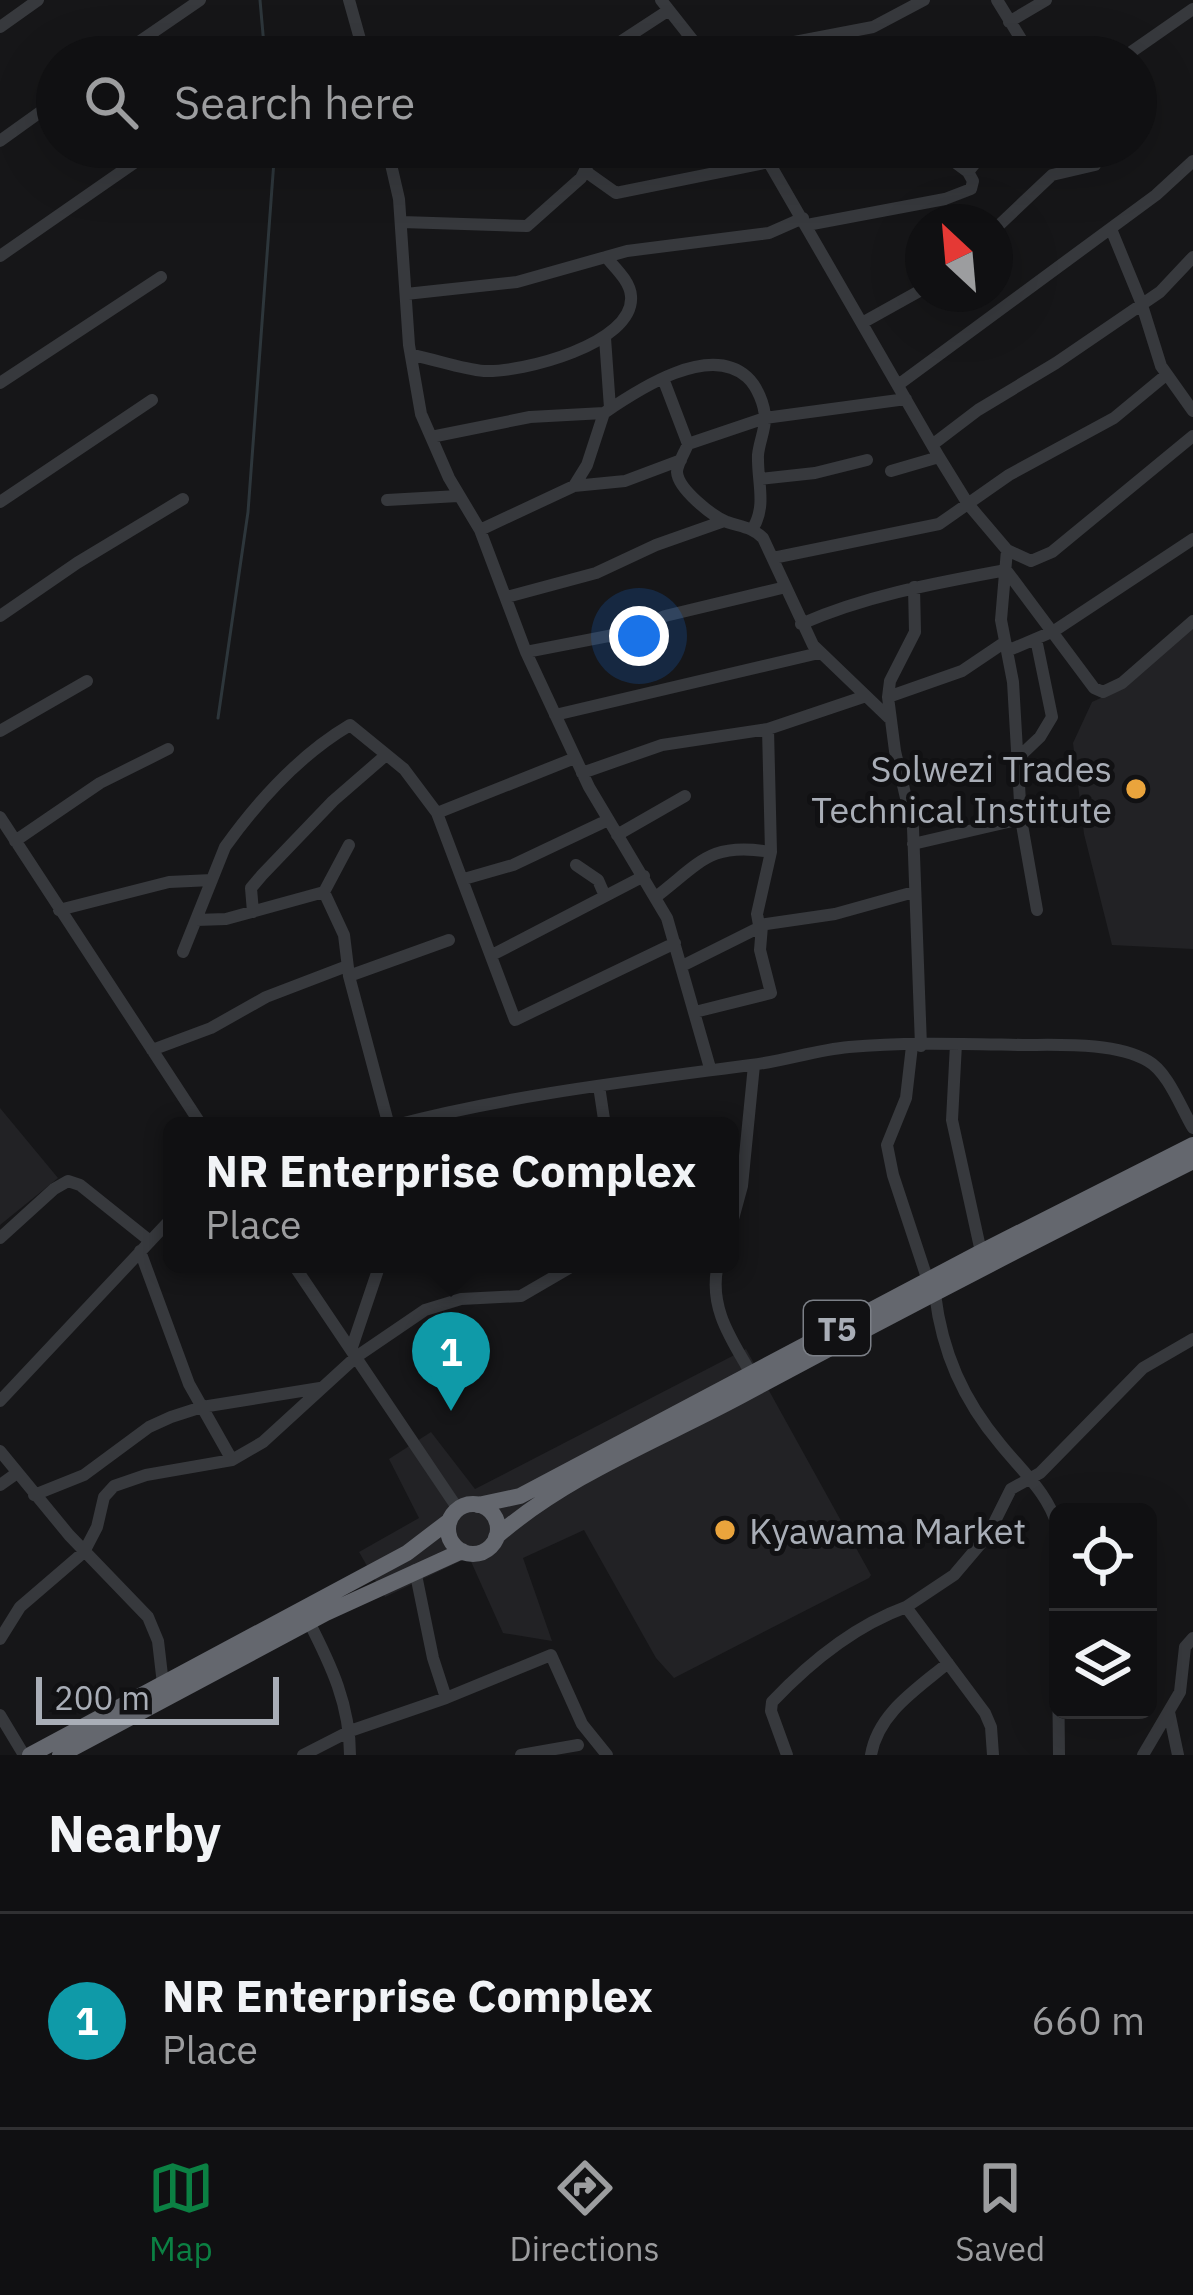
<!DOCTYPE html>
<html lang="en">
<head>
<meta charset="utf-8">
<style>
  body { margin:0; font-family:"IBM Plex Sans",sans-serif; background:#19191b; color:#f1f3f6 }
  .controls { position:absolute; right:36px; bottom:36px; display:grid; overflow:hidden; border-radius:18px; box-shadow:0 12px 48px #0002 }
  .controls button { width:108px; height:108px; display:grid; place-items:center; padding:0; border:0; border-bottom:3px solid #303032; background:#101012; color:#f1f3f6; font:60px sans-serif }
  .compass { position:absolute; left:905px; top:204px; width:108px; height:108px; border-radius:50%; background:#101012; box-shadow:0 12px 48px #0002; rotate:334deg }
  .scale { position:absolute; left:36px; bottom:30px; width:243px; box-sizing:border-box; padding-left:12px; border:6px solid #a9aeb7; border-top:0; font-size:33px; line-height:42px; white-space:nowrap; color:#a9aeb7; -webkit-text-stroke:9px #111113; paint-order:stroke }
  .you { position:absolute; left:639px; top:636px; width:42px; height:42px; margin:-30px; border:9px solid #fff; border-radius:50%; background:#1a73e8; box-shadow:0 0 0 18px #1a73e833 }
  .badge { display:grid; place-items:center; width:78px; height:78px; border-radius:50%; background:#0b8043; color:#fff; font-size:39px; font-weight:700 }
  .pin { position:absolute; translate:-50% -99px; filter:drop-shadow(0 3px 6px #0008) }
  .pin::after { content:''; position:absolute; top:63px; width:42px; height:36px; background:inherit; clip-path:polygon(0 0,100% 0,50% 100%) }
  .popup { position:absolute; left:163px; top:1117px; width:576px; height:156px; box-sizing:border-box; display:grid; place-content:center; border-radius:18px; background:#101012; filter:drop-shadow(0 3px 9px #0005); font-size:39px; white-space:nowrap; color:#9c9d9f }
  .popup b { font-size:45px; color:#f1f3f6 }
  .popup::after { content:''; position:absolute; left:50%; top:100%; margin-left:-24px; border:24px solid transparent; border-top-color:#101012 }
  .list { margin:0; padding:0; list-style:none }
  h2 { display:flex; justify-content:space-between; align-items:center; height:156px; margin:0; padding:0 48px; font-size:51px }
  h2 small { font-size:39px; font-weight:400; color:#9c9d9f }
  .list li { display:grid; grid-template-columns:78px 1fr auto; gap:36px; align-items:center; box-sizing:border-box; height:216px; padding:0 48px; border-top:3px solid #303032 }
  .list b { display:block; font-size:45px; white-space:nowrap }
  .list p { margin:0; font-size:39px; white-space:nowrap; color:#9c9d9f }
  .list em { font-size:39px; font-style:normal; color:#9c9d9f }
  .icon { flex:none; width:66px; height:66px; fill:none; stroke:currentColor; stroke-width:2; stroke-linecap:round; stroke-linejoin:round }
  .map { position:relative; flex:none; width:1193px; height:1755px; overflow:hidden }
  .search { position:absolute; background:#101012; box-shadow:0 12px 48px #0002; left:36px; right:36px; top:36px; height:132px; display:flex; align-items:center; gap:30px; box-sizing:border-box; padding:0 42px; border-radius:66px; color:#9c9d9f; font-size:45px }
  .sheet { height:372px; background:#101012 }
  nav { display:flex; justify-content:space-around; align-items:center; box-sizing:border-box; height:168px; border-top:3px solid #303032; background:#101012; font-size:33px; color:#9c9d9f }
  nav a { display:grid; justify-items:center; gap:6px }
  nav .on { color:#0b8043 }
  .map>svg:first-child { display:block }
  .built { fill:#222225 }
  .lines { fill:none; stroke-linecap:round; stroke-linejoin:round }
  .stream { stroke:#2d363b; stroke-width:3 }
  .minor { stroke:#37393d; stroke-width:12 }
  .highway { stroke:#64676e; stroke-width:16 }
  .poi-dot { fill:#eaa43c; stroke:#111113; stroke-width:4.5 }
  .labels { text-anchor:middle; dominant-baseline:central; stroke-width:10; stroke-linejoin:round; paint-order:stroke }
  .shield { fill:#111113; stroke:#7b7f86; stroke-width:3 }
  .shield-label { font-size:33px; font-weight:bold; fill:#a9aeb7 }
  .poi-label { font-size:36px; fill:#a9aeb7; stroke:#111113; text-anchor:end }
</style>
</head>
<body>
<div class="map">
<svg width="1193" height="1755" viewBox="0 0 1193 1755">
  <rect width="100%" height="100%" fill="#161618"/>
  <path class="built" d="M 1193,626 L 1193,949 L 1112,945 L 1084,834 L 1073,743 L 1092,702 L 1125,687 Z
    M 0,1108 L 58,1178 L 0,1225 Z
    M 746,1349 L 871,1575 L 869,1578 L 674,1678 L 656,1658 L 584,1530 L 523,1558 L 552,1641 L 503,1633 L 469,1557 L 385,1597 L 359,1552 L 419,1518 L 389,1459 L 431,1432 L 475,1489 Z"/>
  <g class="lines">
    <path class="stream" d="M 260,0 L 265,57
      M 218,718 L 248,512 L 275,147"/>
    <path class="minor" d="M 349,0 L 365,57
      M 661,0 L 706,57
      M 997,0 L 1032,57
      M 1009,22 L 1046,0
      M 0,27 L 38,0
      M 117,57 L 200,0
      M 597,57 L 669,10
      M 760,57 L 784,44 L 873,27 L 924,0
      M 1124,57 L 1193,9
      M 0,141 L 57,100
      M 387,147 L 399,199 L 409,345 L 421,414 L 449,478 L 480,530 L 526,652 L 589,787 L 667,918 L 710,1068
      M 760,147 L 939,457 L 968,504 L 1007,550 L 1001,620 L 1013,682 L 1021,819 L 1037,910
      M 388,151 L 466,147
      M 585,171 L 616,193 L 769,162
      M 968,172 L 988,147
      M 402,222 L 527,226 L 581,178 L 597,147
      M 807,225 L 945,199 L 971,189 L 973,181 L 968,172 L 934,147
      M 995,229 L 1052,175 L 1095,165
      M 1111,229 L 1141,302 L 1161,366 L 1193,411
      M 0,256 L 157,147
      M 406,294 L 517,282 L 627,251 L 769,233 L 803,218
      M 862,323 L 923,289
      M 605,338 L 610,408
      M 411,355 C 435,359 460,369 484,371 C 521,373 635,344 631,296 C 630,281 615,268 606,257
      M 664,381 L 688,444 C 685,452 677,464 677,472 C 678,489 712,516 727,522 C 741,527 752,527 763,538 L 813,645 L 889,718
      M 0,383 L 161,277
      M 898,385 L 1156,195 L 1193,161
      M 431,437 L 530,417 L 604,413
      M 688,444 L 765,418 L 906,399
      M 932,445 L 978,410 L 1056,363 L 1160,292 L 1193,257
      M 891,471 L 939,457
      M 760,479 L 815,473 L 867,460
      M 574,486 L 625,481 L 681,460
      M 387,500 L 458,496
      M 0,502 L 152,400
      M 480,530 L 574,486 L 587,465 L 604,413 C 639,389 709,343 747,377 C 757,386 765,405 765,419 C 765,430 759,443 758,455 C 757,481 767,505 753,528
      M 1007,550 L 1031,561 L 1052,552 L 1193,436
      M 773,558 L 939,524 L 1009,475 L 1114,418 L 1166,375
      M 914,587 L 915,632 L 890,681 L 888,697 L 895,751 L 913,828 L 921,1046
      M 507,597 L 596,573 L 656,545 L 724,521
      M 0,616 L 77,563 L 183,499
      M 801,624 C 867,595 936,583 1006,570 L 1094,688 L 1103,692 L 1122,683 L 1193,621
      M 1007,651 L 1054,631 L 1193,539
      M 526,652 L 624,633 L 665,616 L 786,587
      M 888,697 L 962,671 L 1005,642
      M 555,715 L 819,653
      M 768,729 L 771,852 L 757,914 L 759,925 L 835,914 L 914,892
      M 0,731 L 87,681
      M 1018,758 L 1040,737 L 1052,717 L 1036,639
      M 582,773 L 662,745 L 768,729 L 863,697
      M 437,813 L 575,758
      M 0,817 L 202,1126
      M 617,835 L 685,796
      M 15,841 L 100,783 L 168,749
      M 913,844 L 1021,819
      M 349,845 L 324,892 L 344,935 L 349,976 L 389,1126
      M 576,865 L 598,880 L 605,896
      M 464,879 L 513,865 L 608,820
      M 657,896 C 702,861 711,842 771,852
      M 59,910 L 169,882 L 212,880
      M 253,912 L 251,888 L 262,875 L 333,801 L 386,755
      M 196,920 L 226,919 L 324,892
      M 183,952 L 225,847 C 258,801 301,754 350,725 L 404,769 L 437,813 L 515,1020 L 675,943
      M 492,955 L 644,876
      M 682,966 L 762,926
      M 349,976 L 449,940
      M 695,1012 L 771,993 L 760,950 L 762,926
      M 956,1044 L 952,1120 L 981,1252
      M 912,1046 L 906,1098 L 887,1145 L 893,1175 L 928,1281
      M 152,1050 L 211,1028 L 266,997 L 347,966
      M 599,1086 L 605,1126
      M 392,1126 C 509,1095 631,1081 751,1065 C 784,1061 816,1050 849,1047 C 906,1042 965,1044 1023,1045 C 1060,1045 1115,1042 1148,1061 C 1168,1072 1181,1108 1193,1128
      M 730,1230 L 742,1186 L 754,1065
      M 0,1238 L 54,1189 L 68,1181 L 80,1185 L 150,1241
      M 140,1251 L 189,1384 L 232,1460
      M 293,1264 L 458,1509
      M 718,1264 C 708,1307 731,1339 752,1375
      M 935,1294 C 942,1352 963,1400 1001,1445 C 1022,1471 1050,1495 1058,1529
      M 351,1350 L 380,1264
      M 0,1401 L 172,1218
      M 0,1451 L 69,1535 L 148,1617 L 158,1641 L 163,1684
      M 0,1485 L 17,1473
      M 34,1495 L 84,1475 L 149,1427 L 171,1417 L 202,1407 L 320,1388
      M 415,1570 L 433,1658 L 446,1698 L 551,1655 L 582,1724 L 607,1755
      M 906,1607 L 954,1575 L 988,1535 L 1011,1489 L 1040,1473 L 1143,1368 L 1193,1339
      M 309,1622 C 331,1665 350,1705 350,1755
      M 0,1639 L 20,1607 L 84,1552 L 97,1527 L 104,1497 L 114,1486 L 146,1475 L 232,1460 L 263,1442 L 356,1357 L 425,1310 L 461,1299 L 521,1296 L 576,1264
      M 1058,1661 L 1059,1755
      M 1169,1712 L 1178,1755
      M 0,1715 L 24,1755
      M 303,1755 L 350,1731 L 446,1698
      M 521,1755 L 578,1745
      M 787,1755 L 771,1711 L 772,1702 C 809,1663 854,1626 906,1607 L 985,1713 L 991,1727 L 993,1755
      M 871,1755 C 878,1713 917,1689 948,1663
      M 1143,1755 L 1180,1692 L 1185,1647 L 1193,1638"/>
    <path class="highway" d="M448 1529a25 25 0 1 1 50 0a25 25 0 1 1-50 0Z
      M 478,1505 L 520,1496 L 981,1252 L 1193,1145
      M 496,1537 C 569,1473 664,1438 748,1392 C 895,1313 1044,1236 1193,1161
      M 30,1755 L 407,1553 L 449,1521
      M 60,1755 L 326,1613 L 462,1551"/>
  </g>
  <g class="poi-dot">
    <circle cx="1136" cy="789" r="12"/>
    <circle cx="725" cy="1530" r="12"/>
  </g>
  <g class="labels">
    <rect class="shield" x="804" y="1301" width="66" height="54" rx="9"/>
    <g class="shield-label">
      <text x="837" y="1328">T5</text>
    </g>
    <g class="poi-label">
      <text x="1112" y="768">Solwezi Trades<tspan x="1112" dy="41">Technical Institute</tspan></text>
      <text x="749" y="1530" text-anchor="start">Kyawama Market</text>
    </g>
  </g>
</svg>
<div class="controls">
<button><svg class="icon" aria-label="locate" viewBox="0 0 24 24"><circle cx="12" cy="12" r="6"/><path d="M12 2v4M12 18v4M2 12h4M18 12h4"/></svg></button>
<button><svg class="icon" aria-label="layers" viewBox="0 0 24 24"><path d="M12 4l9 5-9 5-9-5zM3 14l9 5 9-5"/></svg></button>
</div>
<svg class="compass" viewBox="-18 -18 36 36"><path d="M0-13l5 13h-10z" fill="#e53935"/><path d="M0 13l5-13h-10z" fill="#9c9d9f"/></svg>
<div class="scale">200 m</div>
<div class="you"></div>
<div class="pin badge" style="left:451px;top:1411px;background:#0f9aa8">1</div>
<div class="popup"><b>NR Enterprise Complex</b>Place</div>
<div class="search"><svg class="icon" aria-label="search" viewBox="0 0 24 24"><circle cx="10" cy="10" r="6"/><path d="M15 15l6 6"/></svg>Search here</div>
</div>
<section class="sheet">
<h2>Nearby<small></small></h2>
<ul class="list">
<li><span class="badge" style="background:#0f9aa8">1</span><div><b>NR Enterprise Complex</b><p>Place</p></div><em>660 m</em></li>
</ul>
</section>
<nav>
<a class="on"><svg class="icon" aria-label="map" viewBox="0 0 24 24"><path d="M3 6l6-2 6 2 6-2v14l-6 2-6-2-6 2zM9 4v14M15 6v14"/></svg>Map</a>
<a><svg class="icon" aria-label="directions" viewBox="0 0 24 24"><path d="M12 3l9 9-9 9-9-9zM9 14v-3h6M13 9l2 2-2 2"/></svg>Directions</a>
<a><svg class="icon" aria-label="saved" viewBox="0 0 24 24"><path d="M7 4h10v16l-5-4-5 4z"/></svg>Saved</a>
</nav>
</body>
</html>
